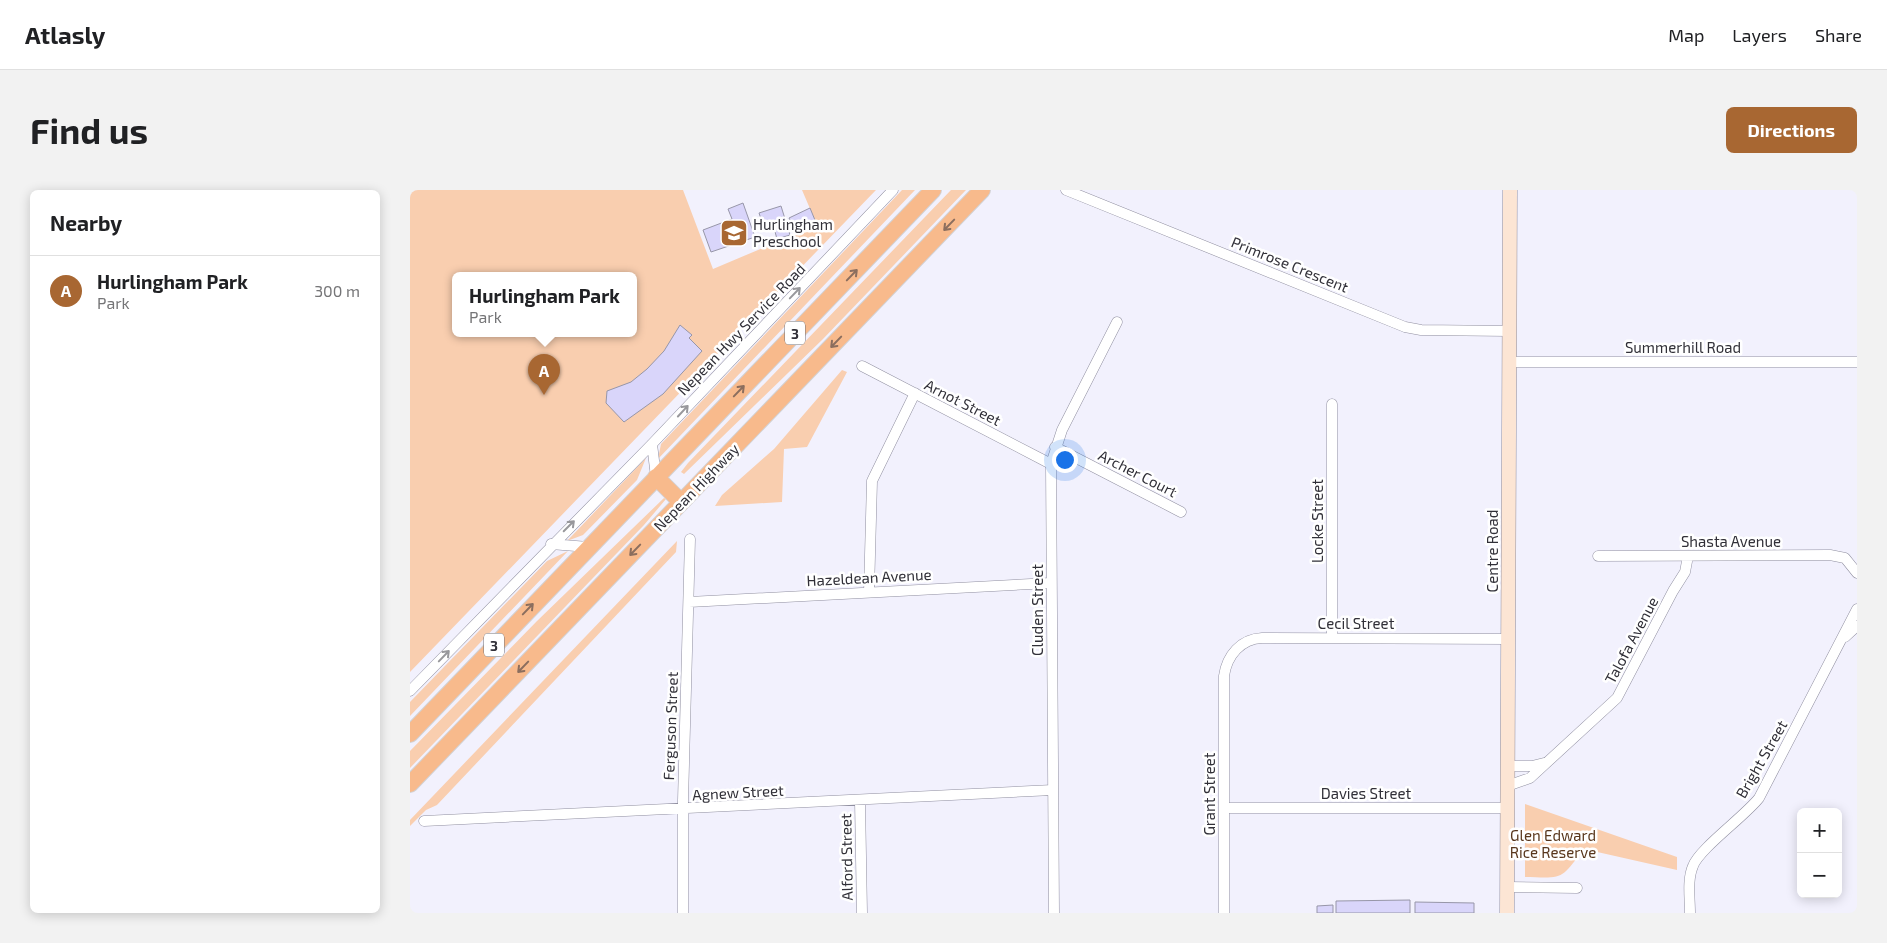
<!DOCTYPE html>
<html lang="en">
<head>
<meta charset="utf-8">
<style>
  body { margin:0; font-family:"Exo 2",sans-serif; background:#f2f2f2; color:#202124 }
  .controls { position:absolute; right:15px; bottom:15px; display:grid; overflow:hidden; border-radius:8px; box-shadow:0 2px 12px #0003 }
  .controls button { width:45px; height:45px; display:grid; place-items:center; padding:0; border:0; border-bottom:1px solid #e0e0e0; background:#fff; color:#202124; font:25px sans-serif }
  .you { position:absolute; left:654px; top:269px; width:18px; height:18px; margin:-12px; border:4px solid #fff; border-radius:50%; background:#1a73e8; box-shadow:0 0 0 8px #1a73e833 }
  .badge { display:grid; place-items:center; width:32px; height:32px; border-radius:50%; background:#a86732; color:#fff; font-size:16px; font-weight:700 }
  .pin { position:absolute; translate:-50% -41px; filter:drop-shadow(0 1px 2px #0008) }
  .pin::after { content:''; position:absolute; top:26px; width:18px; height:15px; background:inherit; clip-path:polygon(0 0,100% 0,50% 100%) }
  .popup { position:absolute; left:42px; top:82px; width:185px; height:65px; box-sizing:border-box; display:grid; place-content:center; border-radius:8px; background:#fff; filter:drop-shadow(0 1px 4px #0005); font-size:16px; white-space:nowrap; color:#757577 }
  .popup b { font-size:19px; color:#202124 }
  .popup::after { content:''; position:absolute; left:50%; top:100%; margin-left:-10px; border:10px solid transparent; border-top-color:#fff }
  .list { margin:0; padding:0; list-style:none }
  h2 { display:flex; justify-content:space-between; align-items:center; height:65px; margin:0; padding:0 20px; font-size:21px }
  h2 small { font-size:16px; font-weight:400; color:#757577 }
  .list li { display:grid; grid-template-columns:32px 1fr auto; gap:15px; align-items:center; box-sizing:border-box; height:70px; padding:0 20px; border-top:1px solid #e0e0e0 }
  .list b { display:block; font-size:19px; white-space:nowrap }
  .list p { margin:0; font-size:16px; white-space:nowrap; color:#757577 }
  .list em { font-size:16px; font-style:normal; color:#757577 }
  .map { position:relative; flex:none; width:1447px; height:723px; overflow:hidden; border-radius:8px }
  header { display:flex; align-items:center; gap:30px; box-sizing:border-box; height:70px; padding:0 25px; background:#fff; border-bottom:1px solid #e0e0e0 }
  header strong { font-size:24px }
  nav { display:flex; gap:28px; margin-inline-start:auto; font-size:18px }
  .intro { display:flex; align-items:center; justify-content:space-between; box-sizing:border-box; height:120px; padding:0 30px }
  h1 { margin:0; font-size:35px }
  .button { padding:12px 22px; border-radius:8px; background:#a86732; color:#fff; font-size:18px; font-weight:700 }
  main { display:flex; gap:30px; padding:0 30px }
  aside { flex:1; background:#fff; border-radius:8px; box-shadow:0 2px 12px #0003 }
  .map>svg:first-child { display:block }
  .green { fill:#f9ceaf; fill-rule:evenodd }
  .building { fill:#d9d5fa; stroke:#9796a8 }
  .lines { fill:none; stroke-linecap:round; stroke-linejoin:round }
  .minor-casing { stroke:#908fa0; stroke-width:11 }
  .secondary-casing { stroke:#908fa0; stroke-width:15 }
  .trunk-casing { stroke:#d2d1d3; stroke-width:18 }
  .minor { stroke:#fff; stroke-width:10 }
  .secondary { stroke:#fce5d4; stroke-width:14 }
  .trunk { stroke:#f8ba8c; stroke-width:16 }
  .oneway { stroke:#8b6e5e }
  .oneway2 { stroke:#98989c }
  .labels { text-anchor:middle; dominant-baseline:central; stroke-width:5; stroke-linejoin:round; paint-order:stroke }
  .shield { fill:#fff; stroke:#6f6e74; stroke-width:1 }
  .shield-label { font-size:14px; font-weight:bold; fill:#313038 }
  .poi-label { font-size:15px; fill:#313038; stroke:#fff; text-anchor:start }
  .street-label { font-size:15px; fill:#313038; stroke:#fff }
  .park-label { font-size:15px; fill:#58361c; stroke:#fff }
</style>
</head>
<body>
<header>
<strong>Atlasly</strong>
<nav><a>Map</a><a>Layers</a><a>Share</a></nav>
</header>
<div class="intro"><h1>Find us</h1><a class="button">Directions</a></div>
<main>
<aside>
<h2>Nearby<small></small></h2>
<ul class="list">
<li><span class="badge">A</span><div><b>Hurlingham Park</b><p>Park</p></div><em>300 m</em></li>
</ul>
</aside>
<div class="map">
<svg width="1447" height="723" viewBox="0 0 1447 723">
  <rect width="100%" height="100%" fill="#f2f1fd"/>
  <path class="green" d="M 0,0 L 273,0 L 303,79 L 407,35 L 392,0 L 466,0 L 0,482 ZM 45,86 L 223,86 L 223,144 L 45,144 Z
    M 492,0 L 505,0 L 248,269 L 251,254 Z
    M 541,0 L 556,0 L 413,149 L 274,284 L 271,282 L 278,273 Z
    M 432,180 L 437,182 L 397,257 L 374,259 L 372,312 L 305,316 L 312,305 L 364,259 Z
    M 236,268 L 227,290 L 173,345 L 157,351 Z
    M 254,308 L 256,309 L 234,335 L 0,578 L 0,561 L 127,431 Z
    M 267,351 L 266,362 L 27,615 L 16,620 L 0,636 L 0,630 Z
    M 158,361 L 0,526 L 0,512 L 137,371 Z
    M 1115,614 L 1267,667 L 1267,680 L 1174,659 C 1150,690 1155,688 1115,687 Z"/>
  <path class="building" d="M 333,13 L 345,47 L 301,62 L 293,40 L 322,29 L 318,19 Z
    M 371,16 L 380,45 L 367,49 L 364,38 L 355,41 L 349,23 Z
    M 400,18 L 407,35 L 387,44 L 379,28 Z
    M 270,135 L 282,145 L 279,148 L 292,161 L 253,204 L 214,232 L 196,213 L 197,201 L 221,192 L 237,179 L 254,161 Z
    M 1000,710 L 1000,723 L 926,723 L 926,711 Z
    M 1005,712 L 1064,713 L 1064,723 L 1005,723 Z
    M 923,715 L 923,723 L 907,723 L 907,716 Z"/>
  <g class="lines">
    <g class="minor-casing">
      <path id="minor" d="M 656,0 L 995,137 L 1011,140 L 1099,141
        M 1099,172 L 1447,172
        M 452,176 L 641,274
        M 242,254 L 246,287
        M 645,257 L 771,322
        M 141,354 L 178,357
        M 1188,366 L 1420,365 L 1435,368 L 1447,383
        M 459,402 L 462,291 L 505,203
        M 279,412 L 641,393
        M 1435,447 L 1447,436
        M 922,448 L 922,214
        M 0,501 L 242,254 L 483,0
        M 1098,576 L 1122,576 L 1134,573
        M 1097,596 L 1120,588 L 1207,508 L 1263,401 L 1275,382 L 1278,366
        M 450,611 L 452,723
        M 814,618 L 1097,618
        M 14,631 L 643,600
        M 1097,697 L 1167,698
        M 273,723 L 273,611 L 280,349
        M 644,723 L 641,274 L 652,240 L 707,132
        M 814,723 L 814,486 C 817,465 831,449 852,448 L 1098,449
        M 1280,723 C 1280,708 1277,690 1283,676 C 1289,659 1335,626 1349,608 L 1447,419"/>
    </g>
    <g class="secondary-casing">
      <path id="secondary" d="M 1097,723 L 1100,0"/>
    </g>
    <g class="trunk-casing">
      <path id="trunk" d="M 246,287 L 271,312
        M 0,544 L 523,0
        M 0,594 L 572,0"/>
    </g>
    <use href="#minor" class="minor"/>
    <use href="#secondary" class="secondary"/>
    <use href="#trunk" class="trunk"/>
  </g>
  <defs><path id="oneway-shaft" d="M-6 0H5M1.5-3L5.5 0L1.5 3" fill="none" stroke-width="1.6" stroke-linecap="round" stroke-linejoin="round" transform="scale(1.25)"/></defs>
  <g class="oneway">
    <use href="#oneway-shaft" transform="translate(539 35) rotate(134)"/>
    <use href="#oneway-shaft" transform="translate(442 85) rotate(-46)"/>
    <use href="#oneway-shaft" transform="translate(426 152) rotate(134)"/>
    <use href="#oneway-shaft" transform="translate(329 201) rotate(-46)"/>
    <use href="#oneway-shaft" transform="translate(225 360) rotate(134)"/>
    <use href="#oneway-shaft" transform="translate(118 419) rotate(-46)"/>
    <use href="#oneway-shaft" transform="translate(113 477) rotate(134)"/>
  </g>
  <g class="oneway2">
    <use href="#oneway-shaft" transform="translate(385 103) rotate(-46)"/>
    <use href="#oneway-shaft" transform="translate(273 221) rotate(-47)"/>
    <use href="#oneway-shaft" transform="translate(159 336) rotate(-45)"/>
    <use href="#oneway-shaft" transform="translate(34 466) rotate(-46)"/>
  </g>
  <defs>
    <g id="school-square" transform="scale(1.4375)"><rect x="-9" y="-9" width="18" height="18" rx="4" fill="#a86732" stroke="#fff"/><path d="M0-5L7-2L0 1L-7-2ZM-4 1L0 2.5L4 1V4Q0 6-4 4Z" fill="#fff"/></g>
  </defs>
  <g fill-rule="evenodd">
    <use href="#school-square" x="324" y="43"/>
  </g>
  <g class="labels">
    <g class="shield">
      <rect x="375" y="131.5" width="20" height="23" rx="4"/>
      <rect x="74" y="443.5" width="20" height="23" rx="4"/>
    </g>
    <g class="shield-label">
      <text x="385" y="143">3</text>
      <text x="84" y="455">3</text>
    </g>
    <g class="poi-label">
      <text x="343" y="34">Hurlingham<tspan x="343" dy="17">Preschool</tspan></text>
    </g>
    <g class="street-label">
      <text transform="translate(880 74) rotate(22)">Primrose Crescent</text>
      <text transform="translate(331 139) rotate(-46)">Nepean Hwy Service Road</text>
      <text x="1273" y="157">Summerhill Road</text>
      <text transform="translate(553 212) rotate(27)">Arnot Street</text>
      <text transform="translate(728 283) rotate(27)">Archer Court</text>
      <text transform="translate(286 297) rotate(-46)">Nepean Highway</text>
      <text transform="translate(907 331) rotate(-90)">Locke Street</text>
      <text x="1321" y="351">Shasta Avenue</text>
      <text transform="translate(1082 361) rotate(-90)">Centre Road</text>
      <text transform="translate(459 387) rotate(-3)">Hazeldean Avenue</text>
      <text transform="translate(627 420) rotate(-90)">Cluden Street</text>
      <text x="946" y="433">Cecil Street</text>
      <text transform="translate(1221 450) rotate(-62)">Talofa Avenue</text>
      <text transform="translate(260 536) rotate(-88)">Ferguson Street</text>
      <text transform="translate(1351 569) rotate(-60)">Bright Street</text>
      <text transform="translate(328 602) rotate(-3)">Agnew Street</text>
      <text x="956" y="603">Davies Street</text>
      <text transform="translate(799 604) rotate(-90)">Grant Street</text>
      <text transform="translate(436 667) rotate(-91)">Alford Street</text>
    </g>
    <g class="park-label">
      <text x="1143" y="645">Glen Edward<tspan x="1143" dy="17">Rice Reserve</tspan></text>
    </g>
  </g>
</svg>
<div class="controls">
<button>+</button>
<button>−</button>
</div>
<div class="you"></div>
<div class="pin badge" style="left:134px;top:205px">A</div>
<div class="popup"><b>Hurlingham Park</b>Park</div>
</div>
</main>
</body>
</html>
